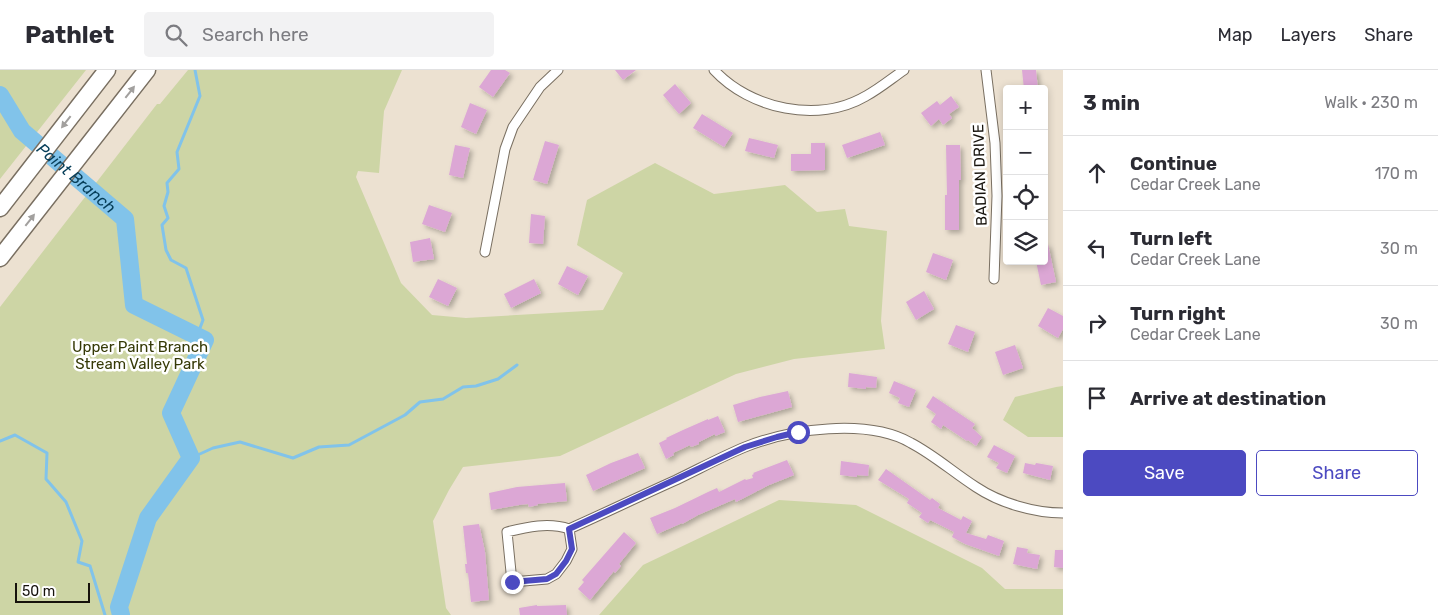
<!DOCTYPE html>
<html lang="en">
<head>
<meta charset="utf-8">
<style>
  body { margin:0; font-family:Rubik,sans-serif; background:#f2f2f3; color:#2b2b33 }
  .controls { position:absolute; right:15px; top:15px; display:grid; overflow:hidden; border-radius:5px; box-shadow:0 2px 8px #0003 }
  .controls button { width:45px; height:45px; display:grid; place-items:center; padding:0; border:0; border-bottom:1px solid #e1e1e2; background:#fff; color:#2b2b33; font:25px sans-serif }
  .scale { position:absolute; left:15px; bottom:12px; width:75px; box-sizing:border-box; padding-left:5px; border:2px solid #16120c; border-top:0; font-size:14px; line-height:18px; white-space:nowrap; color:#16120c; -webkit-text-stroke:4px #fff; paint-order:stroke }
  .stop { position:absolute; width:15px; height:15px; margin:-11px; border:4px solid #4c4ac1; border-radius:50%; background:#fff }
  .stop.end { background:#4c4ac1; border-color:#fff; box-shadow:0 1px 5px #0008 }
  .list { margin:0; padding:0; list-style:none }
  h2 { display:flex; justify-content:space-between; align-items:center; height:65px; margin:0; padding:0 20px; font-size:21px }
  h2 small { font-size:16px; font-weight:400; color:#7c7c81 }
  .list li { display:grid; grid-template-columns:32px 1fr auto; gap:15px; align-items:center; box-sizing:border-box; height:75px; padding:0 20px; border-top:1px solid #e1e1e2 }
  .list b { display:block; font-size:19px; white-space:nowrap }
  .list p { margin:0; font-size:16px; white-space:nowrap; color:#7c7c81 }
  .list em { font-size:16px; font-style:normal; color:#7c7c81 }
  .actions { display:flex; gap:10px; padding:15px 20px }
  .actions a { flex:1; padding:11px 0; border:1px solid #4c4ac1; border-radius:5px; text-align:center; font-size:18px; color:#4c4ac1 }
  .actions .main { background:#4c4ac1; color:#fff }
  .icon { flex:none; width:28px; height:28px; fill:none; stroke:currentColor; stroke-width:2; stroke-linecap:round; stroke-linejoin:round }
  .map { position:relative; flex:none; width:1063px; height:545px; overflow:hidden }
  header { display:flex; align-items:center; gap:30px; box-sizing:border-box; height:70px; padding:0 25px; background:#fff; border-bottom:1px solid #e1e1e2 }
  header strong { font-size:24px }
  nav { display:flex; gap:28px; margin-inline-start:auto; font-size:18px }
  .search { width:350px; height:45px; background:#f2f2f3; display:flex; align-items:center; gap:12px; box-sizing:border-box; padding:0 18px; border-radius:5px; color:#7c7c81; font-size:19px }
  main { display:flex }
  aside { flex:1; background:#fff }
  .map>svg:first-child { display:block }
  .green { fill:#cdd5a5 }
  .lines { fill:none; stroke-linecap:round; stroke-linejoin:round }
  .stream { stroke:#81c3ea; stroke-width:3 }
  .river { stroke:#81c3ea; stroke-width:18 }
  .building { fill:#dca7d5; filter:url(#shadow) }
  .minor-casing { stroke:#796f61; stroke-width:11 }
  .motorway-casing { stroke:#796f61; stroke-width:19 }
  .minor { stroke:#fff; stroke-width:9 }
  .motorway { stroke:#fff; stroke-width:16 }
  .oneway { fill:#a2a09e }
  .route { stroke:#4c4ac1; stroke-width:6 }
  .labels { text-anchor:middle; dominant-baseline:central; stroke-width:5; stroke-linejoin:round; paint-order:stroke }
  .street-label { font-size:15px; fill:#16120c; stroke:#fff }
  .park-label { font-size:15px; fill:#363a07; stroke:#fff }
  .water-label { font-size:16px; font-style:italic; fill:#063e59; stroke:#fff }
</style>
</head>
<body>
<header>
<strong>Pathlet</strong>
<div class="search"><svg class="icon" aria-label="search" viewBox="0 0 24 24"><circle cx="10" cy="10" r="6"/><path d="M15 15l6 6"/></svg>Search here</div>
<nav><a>Map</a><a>Layers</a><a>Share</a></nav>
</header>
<main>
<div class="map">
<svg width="1063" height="545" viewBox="0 0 1063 545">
  <defs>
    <filter id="shadow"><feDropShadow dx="3" dy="3" stdDeviation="2.5" flood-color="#0004"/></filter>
  </defs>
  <rect width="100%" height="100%" fill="#ece1d1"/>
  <path class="green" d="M 0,0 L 86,0 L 0,109 Z
    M 188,0 L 402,0 L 384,41 L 379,103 L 358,101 L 356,107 L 401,213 L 432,245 L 466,248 L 603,240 L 623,203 L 577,175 L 587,130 L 655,93 L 714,124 L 785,115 L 817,142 L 845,139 L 849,156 L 887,161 L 881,251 L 885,279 L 794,289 L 736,304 L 560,386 L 463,397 L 449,420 L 433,451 L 446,538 L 451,545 L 0,545 L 0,237 L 157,34 L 160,34 Z
    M 1063,316 L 1063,367 L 1028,367 L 1003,350 L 1015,327 L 1056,317 Z
    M 779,430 L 856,435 L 982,498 L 1005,519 L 1063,519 L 1063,545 L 599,545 L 643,495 Z"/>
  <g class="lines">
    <path class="stream" d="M 195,0 L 200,26 L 177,82 L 179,99 L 167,113 L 168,122 L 164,136 L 168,148 L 162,155 L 166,180 L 171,190 L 186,198 L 203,250 L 197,266
      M 0,371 L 15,365 L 47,383 L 46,409 L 66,432 L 82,471 L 78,492 L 90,496 L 105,545
      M 191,388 L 213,378 L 240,372 L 293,388 L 319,377 L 349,375 L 405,345 L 420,332 L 443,329 L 463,317 L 476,316 L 498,309 L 517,295"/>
    <path class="river" id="s1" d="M 0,25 L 22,61 L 125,149 L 134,235 L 205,270 L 171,343 L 191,388 L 148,448 L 119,537 L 121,545"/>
  </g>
  <path class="building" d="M 491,0 L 505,0 L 510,3 L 493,27 L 479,17 Z
    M 615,0 L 636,0 L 623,10 Z
    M 1022,0 L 1036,0 L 1038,19 L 1024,19 Z
    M 675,14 L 691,33 L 679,44 L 663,25 Z
    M 951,26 L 959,37 L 949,44 L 952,48 L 943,55 L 939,49 L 931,56 L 921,43 L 937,31 L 940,35 Z
    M 470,33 L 487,40 L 476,64 L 461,57 Z
    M 702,44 L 733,63 L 724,77 L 693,58 Z
    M 880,62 L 885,75 L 847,88 L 842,75 Z
    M 749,68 L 778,75 L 774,88 L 745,81 Z
    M 545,71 L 559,75 L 547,114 L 533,110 Z
    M 811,73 L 825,73 L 825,100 L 791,101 L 791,84 L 811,84 Z
    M 455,75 L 470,78 L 463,108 L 449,105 Z
    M 946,75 L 960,75 L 961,110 L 959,110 L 959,160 L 945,160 L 945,125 L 947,125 Z
    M 429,135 L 452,143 L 445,162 L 422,154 Z
    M 531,144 L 545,146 L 543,174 L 529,173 Z
    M 430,168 L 434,189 L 413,192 L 410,172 Z
    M 1048,174 L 1056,212 L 1041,215 L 1036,191 L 1044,191 L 1044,175 Z
    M 933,183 L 953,190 L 946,210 L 926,202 Z
    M 567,196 L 588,206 L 578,225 L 558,214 Z
    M 438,209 L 457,218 L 448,236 L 429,227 Z
    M 534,209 L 541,223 L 511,238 L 504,224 Z
    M 924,221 L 934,239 L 916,250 L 906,232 Z
    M 1048,238 L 1063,246 L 1063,259 L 1058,268 L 1038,256 Z
    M 956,255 L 975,262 L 968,282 L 948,274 Z
    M 1015,275 L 1023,298 L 1003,305 L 995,282 Z
    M 849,303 L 877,307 L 876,318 L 866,317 L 866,319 L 848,317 Z
    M 894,311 L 916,320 L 909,337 L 898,333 L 900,328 L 889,323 Z
    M 788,321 L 792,337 L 738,352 L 733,335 L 760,327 Z
    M 933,326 L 975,354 L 972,358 L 982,367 L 976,376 L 968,370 L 967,371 L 943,355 L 941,359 L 931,352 L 936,344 L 926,337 Z
    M 718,346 L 725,362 L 715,366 L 715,364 L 699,372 L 699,374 L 691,377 L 690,375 L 673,383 L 674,385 L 666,389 L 659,373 L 667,369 L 666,368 L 683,360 L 708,349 L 708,350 Z
    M 994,375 L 1015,386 L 1007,403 L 996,398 L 999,393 L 987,387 Z
    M 638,383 L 645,398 L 593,421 L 586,405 L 611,393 Z
    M 787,390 L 794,405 L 769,415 L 736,432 L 735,429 L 698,445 L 682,454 L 682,453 L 657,464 L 650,448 L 675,438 L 708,422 L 717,418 L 719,422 L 745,409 L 746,410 L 753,408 L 752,405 L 754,404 L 753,403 Z
    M 841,391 L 869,395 L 868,406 L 857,405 L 857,407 L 840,405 Z
    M 1025,393 L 1035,395 L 1036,393 L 1053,396 L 1050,410 L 1023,403 Z
    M 886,399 L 930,430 L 932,428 L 940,434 L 938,438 L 961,450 L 963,446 L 972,451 L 966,463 L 986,469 L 988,465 L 1004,471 L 999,486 L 965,474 L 952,467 L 954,462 L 930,450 L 928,453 L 919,447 L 922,443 L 907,433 L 909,429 L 878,410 Z
    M 565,413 L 567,431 L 537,434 L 538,435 L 529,437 L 528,434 L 519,435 L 491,440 L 489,423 L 517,417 Z
    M 479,454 L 485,482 L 489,530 L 471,532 L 468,503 L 466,503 L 465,494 L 467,494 L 463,456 Z
    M 624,462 L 636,473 L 619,494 L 621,496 L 615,503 L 614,501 L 590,530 L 578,519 L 584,512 L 582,510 Z
    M 1017,477 L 1028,479 L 1027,483 L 1040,485 L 1037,499 L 1013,494 Z
    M 1055,480 L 1063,480 L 1063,498 L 1054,497 Z
    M 537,535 L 537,536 L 566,535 L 567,545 L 520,545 L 519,538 Z"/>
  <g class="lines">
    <g class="minor-casing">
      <path id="minor" d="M 714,0 C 750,39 818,54 866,26 C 879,19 891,9 904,0
        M 986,0 L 995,73 L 997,126 L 994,209
        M 485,182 L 505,79 L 513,57 L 540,17 L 558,0
        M 569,459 L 572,479 L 566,491 L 556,504 L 547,509 L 512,512 L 507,462 C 527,457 549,452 569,459 C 605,443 640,426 676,410 C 699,399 721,387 745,377 C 790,359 867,348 911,373 C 934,385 954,403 976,417 C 1000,433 1034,443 1063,443"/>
    </g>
    <g class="motorway-casing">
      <path id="motorway" d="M 0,138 L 107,0
        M 0,188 L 147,0"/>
    </g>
    <use href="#minor" class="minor"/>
    <use href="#motorway" class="motorway"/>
  </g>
  <defs><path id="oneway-solid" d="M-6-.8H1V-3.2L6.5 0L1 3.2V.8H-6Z" transform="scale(1.25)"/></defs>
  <g class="oneway">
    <use href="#oneway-solid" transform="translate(130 22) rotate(-52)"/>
    <use href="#oneway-solid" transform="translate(66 52) rotate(128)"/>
    <use href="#oneway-solid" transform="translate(30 150) rotate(-52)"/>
  </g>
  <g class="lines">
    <path class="route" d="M 512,512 L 547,509 L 556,504 L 566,491 L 572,479 L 569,459 L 745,377 L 777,367 L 798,362"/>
  </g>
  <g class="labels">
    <g class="street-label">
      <text transform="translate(980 105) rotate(-92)">BADIAN DRIVE</text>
    </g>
    <g class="park-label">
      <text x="140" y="277">Upper Paint Branch<tspan x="140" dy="17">Stream Valley Park</tspan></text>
    </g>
    <g class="water-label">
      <text stroke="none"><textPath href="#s1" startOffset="114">Paint Branch</textPath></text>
    </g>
  </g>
</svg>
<div class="controls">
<button>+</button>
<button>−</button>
<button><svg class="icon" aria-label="locate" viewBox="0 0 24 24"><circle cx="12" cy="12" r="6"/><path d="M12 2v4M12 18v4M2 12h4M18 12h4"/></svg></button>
<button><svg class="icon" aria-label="layers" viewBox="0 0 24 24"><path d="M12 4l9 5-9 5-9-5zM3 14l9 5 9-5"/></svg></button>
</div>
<div class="scale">50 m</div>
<div class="stop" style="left:798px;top:362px"></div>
<div class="stop end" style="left:512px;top:512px"></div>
</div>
<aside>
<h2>3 min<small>Walk · 230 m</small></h2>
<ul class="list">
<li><svg class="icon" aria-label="ahead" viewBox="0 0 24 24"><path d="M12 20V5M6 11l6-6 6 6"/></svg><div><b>Continue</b><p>Cedar Creek Lane</p></div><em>170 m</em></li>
<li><svg class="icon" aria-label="left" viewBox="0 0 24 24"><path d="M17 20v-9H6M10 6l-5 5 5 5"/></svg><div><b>Turn left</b><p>Cedar Creek Lane</p></div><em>30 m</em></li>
<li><svg class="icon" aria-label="right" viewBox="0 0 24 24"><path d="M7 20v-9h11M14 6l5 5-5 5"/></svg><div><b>Turn right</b><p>Cedar Creek Lane</p></div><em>30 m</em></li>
<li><svg class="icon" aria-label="arrive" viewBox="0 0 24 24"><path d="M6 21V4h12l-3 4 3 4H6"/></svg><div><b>Arrive at destination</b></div></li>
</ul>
<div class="actions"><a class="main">Save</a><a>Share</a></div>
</aside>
</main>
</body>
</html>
